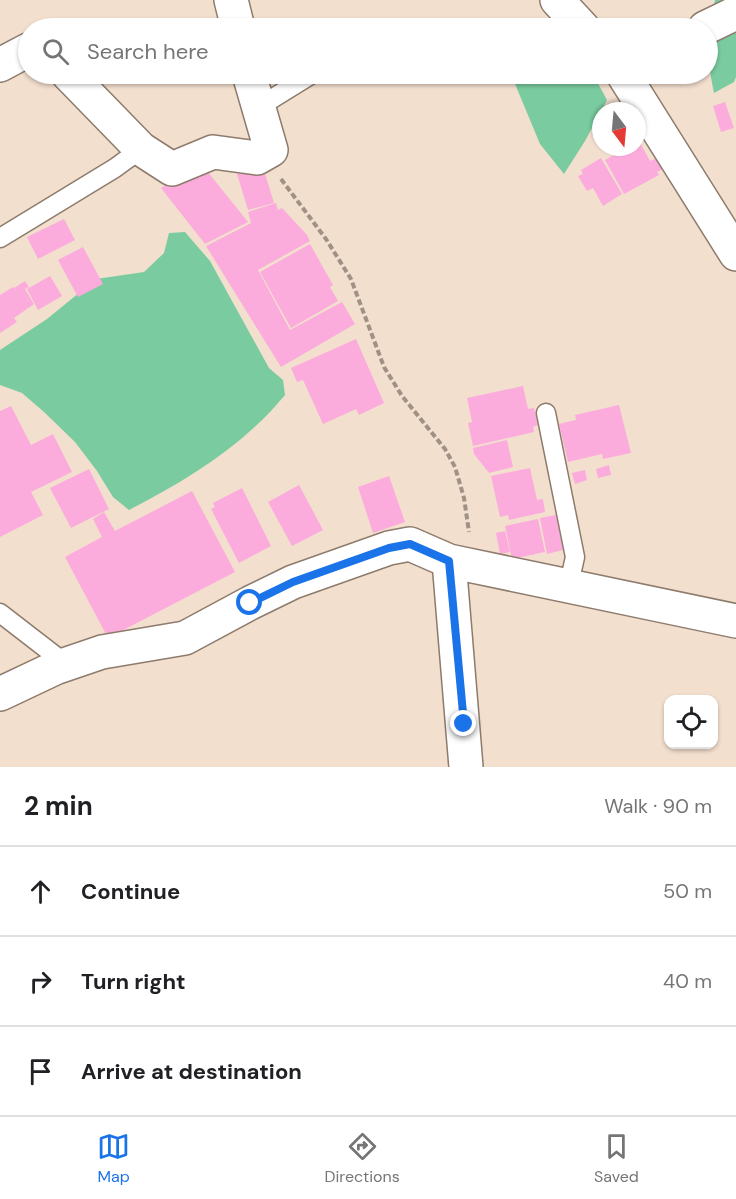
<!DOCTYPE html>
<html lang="en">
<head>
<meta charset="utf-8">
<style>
  body { margin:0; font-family:"DM Sans",sans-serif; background:#f2f2f2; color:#202124 }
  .controls { position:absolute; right:18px; bottom:18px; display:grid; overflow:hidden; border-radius:12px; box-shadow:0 2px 4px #0004 }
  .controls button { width:54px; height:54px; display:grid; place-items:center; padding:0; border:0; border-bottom:2px solid #e0e0e0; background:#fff; color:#202124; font:30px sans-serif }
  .compass { position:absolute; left:592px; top:102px; width:54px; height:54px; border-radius:50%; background:#fff; box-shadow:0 2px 4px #0004; rotate:164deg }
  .stop { position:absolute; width:18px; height:18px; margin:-14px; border:4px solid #1a73e8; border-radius:50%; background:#fff }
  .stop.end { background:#1a73e8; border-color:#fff; box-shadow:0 2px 6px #0008 }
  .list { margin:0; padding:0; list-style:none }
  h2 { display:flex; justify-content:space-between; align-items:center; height:78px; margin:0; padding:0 24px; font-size:26px }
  h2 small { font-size:20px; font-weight:400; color:#757577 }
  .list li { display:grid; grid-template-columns:39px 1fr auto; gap:18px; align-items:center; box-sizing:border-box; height:90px; padding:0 24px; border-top:2px solid #e0e0e0 }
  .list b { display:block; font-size:22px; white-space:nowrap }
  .list em { font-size:20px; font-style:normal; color:#757577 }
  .icon { flex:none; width:33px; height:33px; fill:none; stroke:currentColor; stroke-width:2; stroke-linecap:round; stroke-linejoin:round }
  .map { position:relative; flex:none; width:736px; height:767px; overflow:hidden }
  .search { position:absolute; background:#fff; box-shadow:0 2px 4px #0004; left:18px; right:18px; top:18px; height:66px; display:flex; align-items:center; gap:15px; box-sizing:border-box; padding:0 21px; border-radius:33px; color:#757577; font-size:22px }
  .sheet { height:348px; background:#fff }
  nav { display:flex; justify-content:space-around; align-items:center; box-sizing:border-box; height:84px; border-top:2px solid #e0e0e0; background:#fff; font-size:16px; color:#757577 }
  nav a { display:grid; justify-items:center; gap:3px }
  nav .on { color:#1a73e8 }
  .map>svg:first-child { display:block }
  .green { fill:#7acca0 }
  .building { fill:#fcabdd }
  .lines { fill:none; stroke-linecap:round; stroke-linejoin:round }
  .lane-casing { stroke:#8d7b6c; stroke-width:21 }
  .street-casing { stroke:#8d7b6c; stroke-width:36 }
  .path { stroke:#9f9185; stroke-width:4; stroke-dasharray:6 3; stroke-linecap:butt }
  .lane { stroke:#fff; stroke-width:18 }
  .street { stroke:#fff; stroke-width:33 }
  .route { stroke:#1a73e8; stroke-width:8 }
</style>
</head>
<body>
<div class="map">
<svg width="736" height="767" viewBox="0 0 736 767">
  <rect width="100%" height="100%" fill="#f3dfce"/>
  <path class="green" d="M 715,0 L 736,0 L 736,77 L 734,82 L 714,93 C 706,54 707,39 715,0 Z
    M 505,74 L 593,74 L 607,100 L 585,141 L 564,174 L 540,144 L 513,79 Z
    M 185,232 L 210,261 L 269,368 L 283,380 L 285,395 C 243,446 187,480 129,510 L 113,497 L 97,471 L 75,442 L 44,412 L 22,393 L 0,385 L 0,350 L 47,319 L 96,279 L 144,272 L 164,253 L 169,233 Z"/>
  <path class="building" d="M 725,102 L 734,128 L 721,132 L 713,106 Z
    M 639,141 L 650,161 L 657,158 L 663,169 L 657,172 L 659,175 L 624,194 L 605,160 L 628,147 L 637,147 L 637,142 Z
    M 601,158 L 622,194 L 603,206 L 593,188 L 587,191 L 578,176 L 583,174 L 581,170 Z
    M 203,166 L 248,222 L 205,244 L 161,188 Z
    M 263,167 L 274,203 L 248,210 L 237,174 Z
    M 276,203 L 278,210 L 282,208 L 307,235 L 310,241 L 258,270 L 290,330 L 342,302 L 355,324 L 281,367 L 206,246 L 251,223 L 248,212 Z
    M 64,219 L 75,240 L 38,259 L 27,237 Z
    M 310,244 L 333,285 L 330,287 L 338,301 L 291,328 L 260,272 Z
    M 83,247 L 103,284 L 78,297 L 58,260 Z
    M 50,276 L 62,296 L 38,310 L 27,289 Z
    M 25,281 L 29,287 L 25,289 L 34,304 L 14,318 L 17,322 L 0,333 L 0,295 L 13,287 L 18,295 L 14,288 Z
    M 356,339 L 384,403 L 359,415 L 356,409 L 323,424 L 303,380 L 297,382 L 291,368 Z
    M 523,386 L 528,409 L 534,408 L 538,425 L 533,427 L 534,432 L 473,446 L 468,423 L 472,422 L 467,398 Z
    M 619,405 L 631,453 L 603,459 L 602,454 L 568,462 L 559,424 L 576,420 L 575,415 Z
    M 11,406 L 31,445 L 53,434 L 72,472 L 31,492 L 43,515 L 0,537 L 0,411 Z
    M 507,440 L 513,467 L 489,473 L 474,454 L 473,448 Z
    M 609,465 L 611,475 L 598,478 L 596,469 Z
    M 530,468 L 537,500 L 543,499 L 545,512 L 509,520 L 508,515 L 500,517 L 491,476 Z
    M 89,469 L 109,509 L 71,528 L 50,488 Z
    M 585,470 L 587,480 L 575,484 L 572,473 Z
    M 389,476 L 405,522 L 373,533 L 358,487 Z
    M 299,485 L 323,530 L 292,546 L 268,502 Z
    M 242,488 L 271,546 L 239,563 L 211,509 L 215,507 L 213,503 Z
    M 192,491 L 235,572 L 108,638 L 65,557 L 102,537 L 93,519 L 104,512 L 115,531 Z
    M 556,515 L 563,550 L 547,554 L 540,518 Z
    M 538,519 L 545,552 L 512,559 L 505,526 Z
    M 505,531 L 510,552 L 500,554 L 496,533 Z"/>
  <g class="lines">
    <g class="lane-casing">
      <path id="lane" d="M 259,104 L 270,100 L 312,74
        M 0,238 L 115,168 L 141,149
        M 546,413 L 575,557 L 569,584
        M 0,613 L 66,664"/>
    </g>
    <g class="street-casing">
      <path id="street" d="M 231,0 L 238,28
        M 557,0 L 583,28
        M 705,28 L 736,13
        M 0,65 L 28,50
        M 68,74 L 141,149 L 172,169 L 213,152 L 257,158 L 271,150 L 249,74
        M 623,74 L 736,254
        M 449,561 L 466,767
        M 0,694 L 55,668 L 102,652 L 185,638 L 250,603 L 293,582 L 389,548 L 410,544 L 449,561 L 736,621"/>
    </g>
    <path class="path" d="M 281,179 L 326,239 L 351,279 L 384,367 L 402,396 L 445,449 L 455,467 L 464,498 L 469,532"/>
    <use href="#lane" class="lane"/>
    <use href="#street" class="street"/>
  </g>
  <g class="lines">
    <path class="route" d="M 250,603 L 293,582 L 389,548 L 410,544 L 449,561 L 464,724"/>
  </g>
</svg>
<div class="controls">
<button><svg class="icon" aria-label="locate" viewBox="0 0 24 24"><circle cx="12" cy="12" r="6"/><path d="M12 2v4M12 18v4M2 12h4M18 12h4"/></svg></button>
</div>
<svg class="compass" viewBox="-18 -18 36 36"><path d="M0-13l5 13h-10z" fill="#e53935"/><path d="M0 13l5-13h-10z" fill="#757577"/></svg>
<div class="stop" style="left:250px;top:603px"></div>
<div class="stop end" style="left:464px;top:724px"></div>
<div class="search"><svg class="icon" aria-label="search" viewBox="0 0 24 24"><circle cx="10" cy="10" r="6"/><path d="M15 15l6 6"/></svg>Search here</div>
</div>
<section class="sheet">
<h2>2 min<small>Walk · 90 m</small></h2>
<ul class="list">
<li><svg class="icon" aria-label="ahead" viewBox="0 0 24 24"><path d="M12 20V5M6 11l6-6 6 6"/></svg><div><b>Continue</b></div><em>50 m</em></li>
<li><svg class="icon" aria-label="right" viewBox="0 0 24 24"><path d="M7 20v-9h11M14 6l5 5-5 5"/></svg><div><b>Turn right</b></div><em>40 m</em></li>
<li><svg class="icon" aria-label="arrive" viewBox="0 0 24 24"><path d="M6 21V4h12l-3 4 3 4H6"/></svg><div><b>Arrive at destination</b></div></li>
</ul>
</section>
<nav>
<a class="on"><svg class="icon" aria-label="map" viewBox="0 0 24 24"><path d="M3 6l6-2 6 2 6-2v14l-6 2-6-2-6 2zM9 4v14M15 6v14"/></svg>Map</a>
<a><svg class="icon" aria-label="directions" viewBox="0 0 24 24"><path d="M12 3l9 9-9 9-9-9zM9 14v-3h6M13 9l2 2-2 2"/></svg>Directions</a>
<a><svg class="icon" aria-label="saved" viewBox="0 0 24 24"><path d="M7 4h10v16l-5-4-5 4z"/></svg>Saved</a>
</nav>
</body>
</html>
